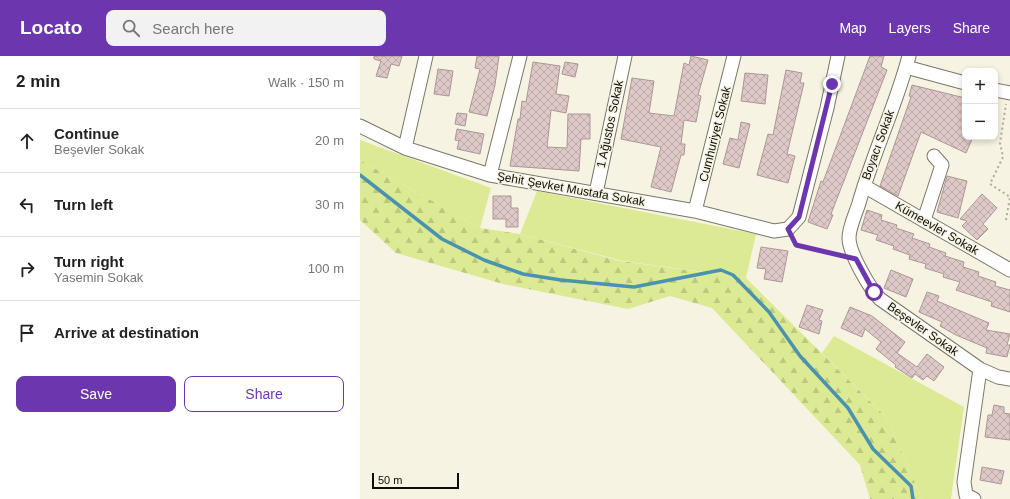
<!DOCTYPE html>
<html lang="en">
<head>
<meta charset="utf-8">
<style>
  body { margin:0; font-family:Helvetica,sans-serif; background:#f2f2f2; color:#222 }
  .controls { position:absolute; right:12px; top:12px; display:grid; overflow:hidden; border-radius:8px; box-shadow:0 2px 6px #0003 }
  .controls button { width:36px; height:36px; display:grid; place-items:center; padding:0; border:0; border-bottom:1px solid #e0e0e0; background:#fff; color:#222; font:20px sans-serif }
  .scale { position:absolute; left:12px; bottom:10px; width:87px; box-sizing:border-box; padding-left:4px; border:2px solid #0e0c07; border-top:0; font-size:11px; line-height:14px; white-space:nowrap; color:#0e0c07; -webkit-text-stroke:3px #f7f3e2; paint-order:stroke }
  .stop { position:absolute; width:12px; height:12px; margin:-9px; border:3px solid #6c37ae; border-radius:50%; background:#fff }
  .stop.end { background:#6c37ae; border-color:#fff; box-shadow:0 1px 4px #0008 }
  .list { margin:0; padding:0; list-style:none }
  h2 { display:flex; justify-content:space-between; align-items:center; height:52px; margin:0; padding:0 16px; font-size:17px }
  h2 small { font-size:13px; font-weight:400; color:#767676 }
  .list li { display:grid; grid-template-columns:26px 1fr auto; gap:12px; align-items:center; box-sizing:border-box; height:64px; padding:0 16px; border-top:1px solid #e0e0e0 }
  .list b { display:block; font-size:15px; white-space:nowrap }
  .list p { margin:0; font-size:13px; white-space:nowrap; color:#767676 }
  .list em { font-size:13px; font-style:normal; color:#767676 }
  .actions { display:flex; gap:8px; padding:12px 16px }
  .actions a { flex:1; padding:9px 0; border:1px solid #6c37ae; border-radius:8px; text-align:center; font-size:14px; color:#6c37ae }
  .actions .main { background:#6c37ae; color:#fff }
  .icon { flex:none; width:22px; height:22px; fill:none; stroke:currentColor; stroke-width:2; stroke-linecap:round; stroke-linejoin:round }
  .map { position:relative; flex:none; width:650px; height:443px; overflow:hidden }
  header { display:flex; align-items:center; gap:24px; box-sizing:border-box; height:56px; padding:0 20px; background:#6c37ae; color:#fff }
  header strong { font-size:19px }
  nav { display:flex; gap:22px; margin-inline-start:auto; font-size:14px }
  .search { width:280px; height:36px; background:#f2f2f2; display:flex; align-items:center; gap:10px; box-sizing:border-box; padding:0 14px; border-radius:8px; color:#767676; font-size:15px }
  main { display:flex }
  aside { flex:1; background:#fff }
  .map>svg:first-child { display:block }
  .grass { fill:#dcea94 }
  .forest { fill:url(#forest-firs) }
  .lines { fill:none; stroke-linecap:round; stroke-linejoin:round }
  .stream { stroke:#4b92b0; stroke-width:3.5 }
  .building { fill:url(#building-cross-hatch); stroke:#ab9796 }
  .minor-casing { stroke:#7a7667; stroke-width:15 }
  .path { stroke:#afab9e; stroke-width:2; stroke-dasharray:2 3; stroke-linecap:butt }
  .minor { stroke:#fff; stroke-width:13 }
  .route { stroke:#6c37ae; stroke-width:5 }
  .labels { text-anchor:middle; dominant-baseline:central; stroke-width:3; stroke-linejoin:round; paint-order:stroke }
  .street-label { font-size:12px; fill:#0e0c07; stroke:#f7f3e2 }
</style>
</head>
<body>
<header>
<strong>Locato</strong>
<div class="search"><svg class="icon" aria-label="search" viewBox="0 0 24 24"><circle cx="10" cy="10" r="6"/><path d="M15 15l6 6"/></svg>Search here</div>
<nav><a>Map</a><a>Layers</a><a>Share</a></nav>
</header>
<main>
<aside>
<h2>2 min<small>Walk · 150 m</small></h2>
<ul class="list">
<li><svg class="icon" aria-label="ahead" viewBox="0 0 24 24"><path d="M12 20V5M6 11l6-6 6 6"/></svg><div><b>Continue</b><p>Beşevler Sokak</p></div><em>20 m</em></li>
<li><svg class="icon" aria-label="left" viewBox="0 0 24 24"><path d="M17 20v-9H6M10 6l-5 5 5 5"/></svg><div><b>Turn left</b></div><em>30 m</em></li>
<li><svg class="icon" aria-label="right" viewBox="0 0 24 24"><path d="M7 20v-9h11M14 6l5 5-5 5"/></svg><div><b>Turn right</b><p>Yasemin Sokak</p></div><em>100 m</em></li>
<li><svg class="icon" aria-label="arrive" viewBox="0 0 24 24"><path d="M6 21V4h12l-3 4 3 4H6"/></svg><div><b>Arrive at destination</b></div></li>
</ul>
<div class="actions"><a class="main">Save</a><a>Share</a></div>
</aside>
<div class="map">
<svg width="650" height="443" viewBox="0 0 650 443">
  <defs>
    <pattern id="forest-firs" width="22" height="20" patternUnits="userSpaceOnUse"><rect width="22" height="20" fill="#dcea94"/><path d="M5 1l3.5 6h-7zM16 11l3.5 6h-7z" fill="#bcc87e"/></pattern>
    <pattern id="building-cross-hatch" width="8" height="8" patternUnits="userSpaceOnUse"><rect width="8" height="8" fill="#dec9c8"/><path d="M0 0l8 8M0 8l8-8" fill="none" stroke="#bdabaa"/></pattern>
  </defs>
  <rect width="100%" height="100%" fill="#f7f3e2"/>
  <path class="grass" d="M 0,84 L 131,132 L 120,172 L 0,104 Z
    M 177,135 L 396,178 L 386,222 L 263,205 L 160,178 Z
    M 474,280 L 604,351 L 591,443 L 562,443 L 527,362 L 462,297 Z"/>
  <path class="forest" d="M 0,104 L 120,172 L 160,178 L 260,205 L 386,222 L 527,362 L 562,443 L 510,443 L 500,409 L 352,252 L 310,240 L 268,253 L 143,228 L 36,197 L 0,164 Z"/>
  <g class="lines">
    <path class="stream" d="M 0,119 L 82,183 L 124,204 L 163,218 L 201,224 L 274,231 L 361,214 L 373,219 L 409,256 L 440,300 L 488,352 L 513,393 L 551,430 L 553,443"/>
  </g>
  <path class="building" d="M 14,0 L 42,0 L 39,10 L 31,8 L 27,22 L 16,20 L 21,5 L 14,3 Z
    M 117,0 L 139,0 L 135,29 L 127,60 L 109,56 L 120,13 L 115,12 Z
    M 331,0 L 348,4 L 338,39 L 341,40 L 336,66 L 324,64 L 321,88 L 325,88 L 324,99 L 321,99 L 311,136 L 291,131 L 301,91 L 261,83 L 272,22 L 294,25 L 289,57 L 314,60 L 324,7 L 329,9 Z
    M 510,0 L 524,0 L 521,11 L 527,14 L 471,158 L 473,159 L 467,173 L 448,166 L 461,125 L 463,126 Z
    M 173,6 L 200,10 L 196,38 L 209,40 L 206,57 L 191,54 L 187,91 L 207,92 L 208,58 L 230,58 L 230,83 L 221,83 L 219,115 L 150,110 L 158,63 L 160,63 L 162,45 L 166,46 Z
    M 205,6 L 218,8 L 215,21 L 202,18 Z
    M 78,13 L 93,15 L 89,40 L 74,38 Z
    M 426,14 L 442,17 L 440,27 L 444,27 L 427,98 L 435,100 L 428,127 L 397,119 L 408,78 L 413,79 Z
    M 385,17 L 408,19 L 405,48 L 381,45 Z
    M 552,29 L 605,42 L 605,81 L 613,81 L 606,97 L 561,76 L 538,140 L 520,130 L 551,41 L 549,40 Z
    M 97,57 L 107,58 L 105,70 L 95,68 Z
    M 381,66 L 390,68 L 379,112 L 363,108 L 370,82 L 378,84 Z
    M 97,73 L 124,78 L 120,98 L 97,93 L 99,85 L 95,84 Z
    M 587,120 L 607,125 L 598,162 L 577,156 Z
    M 622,138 L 637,152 L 623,168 L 628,173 L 617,184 L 602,170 L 607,165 L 600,163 Z
    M 133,140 L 151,140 L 151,152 L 158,152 L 158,171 L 146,171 L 146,163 L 133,163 Z
    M 507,154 L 522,159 L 521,164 L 537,169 L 536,172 L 554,178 L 552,182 L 570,188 L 569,191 L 586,197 L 585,200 L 604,206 L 603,211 L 619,216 L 618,220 L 636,226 L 635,230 L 650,234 L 650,256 L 631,250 L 632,246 L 596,234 L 600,226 L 583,221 L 584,218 L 565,212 L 566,208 L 549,203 L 550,199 L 533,193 L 534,190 L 516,184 L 518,179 L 501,174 Z
    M 401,191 L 428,195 L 422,226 L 404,223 L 406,213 L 397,212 Z
    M 531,214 L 553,223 L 546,241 L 524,232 Z
    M 567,236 L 579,240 L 577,245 L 629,267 L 626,274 L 650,278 L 647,289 L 650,289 L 647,301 L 626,297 L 627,292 L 596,279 L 580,270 L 582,266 L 559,256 Z
    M 447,249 L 463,254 L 459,264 L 462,265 L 459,278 L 439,271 Z
    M 490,251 L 512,260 L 545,286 L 537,297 L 557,311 L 567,298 L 584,311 L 574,325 L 567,320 L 563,324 L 555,318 L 552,322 L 535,311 L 536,309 L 516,293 L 521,286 L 505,273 L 502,281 L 481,272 Z
    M 634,349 L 644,351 L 644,357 L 650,358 L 650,384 L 625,381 L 628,359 L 632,359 Z
    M 622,411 L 644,415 L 641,428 L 620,424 Z"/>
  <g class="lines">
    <g class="minor-casing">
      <path id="minor" d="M 549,0 C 536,50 513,97 499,147 C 496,157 489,171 489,182 C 489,197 510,233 520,243 L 620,313 L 638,321 L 650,323
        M 546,11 L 605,27
        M 635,34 L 650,37
        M 0,70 L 45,92 L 130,119 L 335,155 L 414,175 L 428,173 L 439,161 L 467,52 L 478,0
        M 45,92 L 66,0
        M 130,119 L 160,0
        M 504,130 L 650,214
        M 236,137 L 265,0
        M 335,155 L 374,0
        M 564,164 L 582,109 L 574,100
        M 614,443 L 606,439 L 604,426 L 620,313"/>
    </g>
    <path class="path" d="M 646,164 L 650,141 L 630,128 L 643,101 L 640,87 L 646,48
      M 434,184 L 437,189 L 481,199"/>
    <use href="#minor" class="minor"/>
  </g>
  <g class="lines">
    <path class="route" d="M 472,28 L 439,161 L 428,173 L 436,189 L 496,203 L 514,236"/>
  </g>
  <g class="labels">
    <g class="street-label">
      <text transform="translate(250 68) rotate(-78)">1 Ağustos Sokak</text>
      <text transform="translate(355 78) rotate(-76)">Cumhuriyet Sokak</text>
      <text transform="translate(518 89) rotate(-70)">Boyacı Sokak</text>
      <text transform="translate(211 133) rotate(10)">Şehit Şevket Mustafa Sokak</text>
      <text transform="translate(577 172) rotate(30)">Kümeevler Sokak</text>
      <text transform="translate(563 273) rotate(35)">Beşevler Sokak</text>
    </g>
  </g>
</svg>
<div class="controls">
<button>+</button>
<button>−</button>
</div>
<div class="scale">50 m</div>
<div class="stop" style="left:514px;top:236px"></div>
<div class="stop end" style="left:472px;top:28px"></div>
</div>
</main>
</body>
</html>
